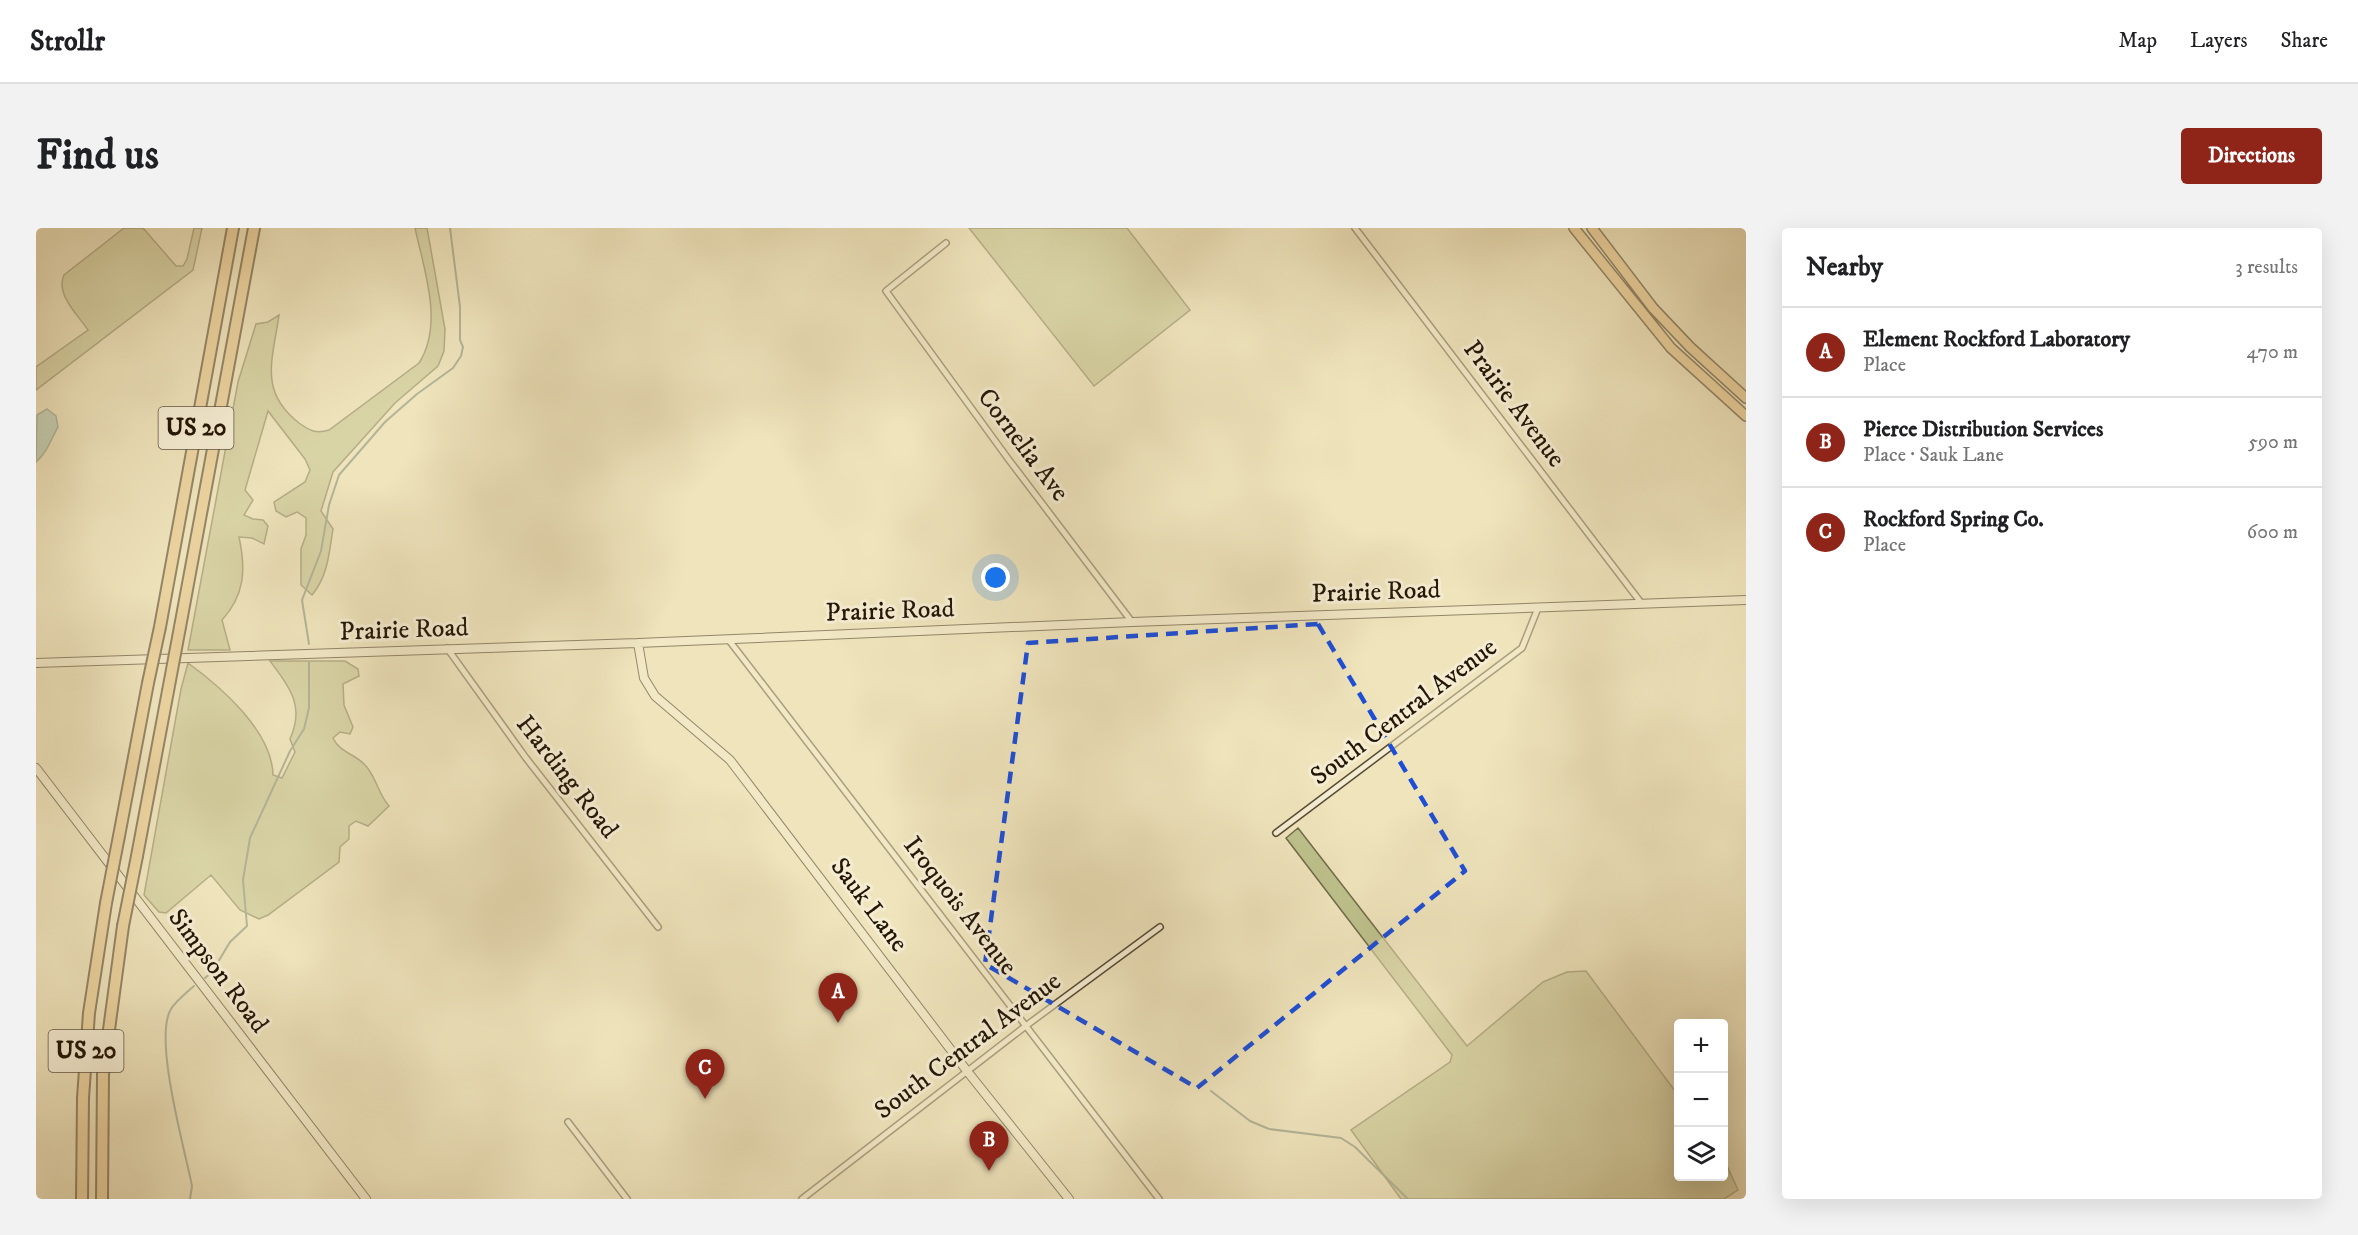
<!DOCTYPE html>
<html lang="en">
<head>
<meta charset="utf-8">
<style>
  body { margin:0; font-family:"IM FELL DW Pica",serif; background:#f2f2f2; color:#202124 }
  .controls { position:absolute; right:18px; bottom:18px; display:grid; overflow:hidden; border-radius:6px; box-shadow:0 6px 24px #0002 }
  .controls button { width:54px; height:54px; display:grid; place-items:center; padding:0; border:0; border-bottom:2px solid #e0e0e0; background:#fff; color:#202124; font:30px sans-serif }
  .you { position:absolute; left:960px; top:350px; width:21px; height:21px; margin:-15px; border:4px solid #fff; border-radius:50%; background:#1a73e8; box-shadow:0 0 0 9px #1a73e833 }
  .badge { display:grid; place-items:center; width:39px; height:39px; border-radius:50%; background:#8f2418; color:#fff; font-size:20px; font-weight:700 }
  .pin { position:absolute; translate:-50% -50px; filter:drop-shadow(0 2px 3px #0008) }
  .pin::after { content:''; position:absolute; top:32px; width:21px; height:18px; background:inherit; clip-path:polygon(0 0,100% 0,50% 100%) }
  .list { margin:0; padding:0; list-style:none }
  h2 { display:flex; justify-content:space-between; align-items:center; height:78px; margin:0; padding:0 24px; font-size:26px }
  h2 small { font-size:20px; font-weight:400; color:#757577 }
  .list li { display:grid; grid-template-columns:39px 1fr auto; gap:18px; align-items:center; box-sizing:border-box; height:90px; padding:0 24px; border-top:2px solid #e0e0e0 }
  .list b { display:block; font-size:22px; white-space:nowrap }
  .list p { margin:0; font-size:20px; white-space:nowrap; color:#757577 }
  .list em { font-size:20px; font-style:normal; color:#757577 }
  .icon { flex:none; width:33px; height:33px; fill:none; stroke:currentColor; stroke-width:2; stroke-linecap:round; stroke-linejoin:round }
  .map { position:relative; flex:none; width:1710px; height:971px; overflow:hidden; border-radius:6px }
  header { display:flex; align-items:center; gap:36px; box-sizing:border-box; height:84px; padding:0 30px; background:#fff; border-bottom:2px solid #e0e0e0 }
  header strong { font-size:28px }
  nav { display:flex; gap:33px; margin-inline-start:auto; font-size:21px }
  .intro { display:flex; align-items:center; justify-content:space-between; box-sizing:border-box; height:144px; padding:0 36px }
  h1 { margin:0; font-size:42px }
  .button { padding:15px 27px; border-radius:6px; background:#8f2418; color:#fff; font-size:21px; font-weight:700 }
  main { display:flex; gap:36px; padding:0 36px }
  aside { flex:1; background:#fff; border-radius:6px; box-shadow:0 6px 24px #0002 }
  .map>svg:first-child { display:block }
  .green { fill:#bec28d; stroke:#716c4a; stroke-width:1.5 }
  .water { fill:#9abfb1; stroke:#6b7b6d; stroke-width:1.5 }
  .lines { fill:none; stroke-linecap:round; stroke-linejoin:round }
  .stream { stroke:#6b7b6d; stroke-width:2 }
  .street-casing { stroke:#574a34; stroke-width:8 }
  .secondary-casing { stroke:#241606; stroke-width:10 }
  .primary-casing { stroke:#241606; stroke-width:12 }
  .highway-casing { stroke:#241606; stroke-width:14 }
  .street { stroke:#f5edd3; stroke-width:5 }
  .secondary { stroke:#f5edd3; stroke-width:8 }
  .primary { stroke:#e8c27e; stroke-width:9 }
  .highway { stroke:#e8c27e; stroke-width:10 }
  .highway-bridge-casing { stroke:#241606; stroke-width:14; stroke-linecap:butt }
  .highway-bridge { stroke:#e8c27e; stroke-width:10 }
  .marked { fill:none; stroke:#1d4ed8; stroke-width:4.5; stroke-dasharray:12 8; stroke-linejoin:round }
  .labels { text-anchor:middle; dominant-baseline:central; stroke-width:6; stroke-linejoin:round; paint-order:stroke }
  .shield { fill:#f5edd3; stroke:#635644; stroke-width:1.5 }
  .shield-label { font-size:24px; font-weight:bold; fill:#241606 }
  .street-label { font-size:26px; fill:#241606; stroke:#f5edd3 }
</style>
</head>
<body>
<header>
<strong>Strollr</strong>
<nav><a>Map</a><a>Layers</a><a>Share</a></nav>
</header>
<div class="intro"><h1>Find us</h1><a class="button">Directions</a></div>
<main>
<div class="map">
<svg width="1710" height="971" viewBox="0 0 1710 971">
  <rect width="100%" height="100%" fill="#efe4bc"/>
  <filter id="stains"><feTurbulence type="fractalNoise" baseFrequency=".00333" numOctaves="4"/><feColorMatrix values="0 0 0 0 .2 0 0 0 0 .09 0 0 0 0 .02 0 0 0 .5 -.17"/></filter>
  <radialGradient id="worn" r=".72"><stop offset=".6" stop-color="#630" stop-opacity="0"/><stop offset="1" stop-color="#630" stop-opacity=".3"/></radialGradient>
  <path class="green" d="M 88,0 L 107,0 L 140,38 L 147,38 L 151,31 L 158,0 L 166,0 L 157,42 L 0,162 L 0,139 L 52,102 C 42,87 19,66 28,47 Z
    M 379,0 L 391,0 L 409,101 L 408,123 L 402,138 L 359,175 L 297,244 L 285,283 L 297,301 C 293,325 292,348 276,367 L 265,357 L 265,321 L 270,307 L 270,290 L 261,284 L 250,289 L 240,283 L 238,274 L 269,254 L 274,242 L 269,231 L 232,183 L 209,262 L 217,272 L 208,287 L 217,291 L 227,292 L 232,298 L 228,316 L 216,310 L 203,309 C 210,341 209,367 186,392 L 194,422 L 152,422 L 202,154 L 220,96 L 232,94 L 243,87 C 237,131 222,163 263,195 C 274,203 280,206 293,202 L 383,135 C 408,96 388,42 379,0 Z
    M 933,0 L 1091,0 L 1154,82 L 1058,158 Z
    M 234,433 L 309,433 L 322,441 L 323,448 L 307,456 L 308,477 L 317,499 L 314,506 L 304,504 L 297,510 C 304,525 318,525 329,537 C 340,548 342,566 353,578 L 332,598 L 320,593 L 313,598 L 313,611 L 304,619 L 303,634 L 232,687 L 223,691 L 204,682 L 175,647 L 130,685 L 123,684 L 108,667 L 145,461 L 152,435 C 185,459 236,503 237,547 L 246,550 L 259,524 L 254,511 C 269,478 254,460 234,433 Z
    M 1262,600 L 1431,818 L 1507,754 L 1531,744 L 1550,743 L 1642,867 L 1642,948 L 1688,948 L 1688,931 L 1702,962 L 1688,971 L 1365,971 L 1315,902 L 1414,834 L 1416,827 L 1250,610 Z"/>
  <path class="water" d="M 11,181 L 20,188 L 22,199 C 15,211 11,225 0,234 L 1,187 Z"/>
  <g class="lines">
    <path class="stream" d="M 273,416 L 266,372 L 285,323 L 293,277 L 303,247 L 349,194 L 381,166 L 417,140 L 425,128 L 427,119 L 424,112 L 424,79 L 414,0
      M 169,750 L 176,744 L 194,714 L 211,698 L 207,652 L 214,610 L 254,523 L 268,501 L 273,480 L 273,434
      M 1175,863 L 1214,893 L 1233,901 L 1305,910 L 1319,919 L 1372,971
      M 154,971 L 156,958 C 149,922 117,810 135,781 C 140,773 150,765 158,758"/>
    <g class="street-casing">
      <path id="street" d="M 1319,0 L 1606,376
        M 910,15 L 850,63 L 973,232 L 1096,394
        M 692,411 L 1123,971
        M 411,420 L 490,530 L 622,699
        M 1240,605 L 1486,420 L 1502,380
        M 532,894 L 591,971
        M 766,971 L 991,797 L 1124,699"/>
    </g>
    <g class="secondary-casing">
      <path id="secondary" d="M 602,415 L 608,450 L 619,468 L 694,532 L 931,843 L 1033,971
        M 0,435 L 602,415 L 1096,394 L 1710,372
        M 0,540 L 330,971"/>
    </g>
    <g class="primary-casing">
      <path id="primary" d="M 1538,0 L 1635,120 L 1710,188
        M 1556,0 L 1617,80 L 1654,119 L 1710,170"/>
    </g>
    <g class="highway-casing">
      <path id="highway" d="M 124,399 L 197,0
        M 144,399 L 218,0
        M 83,608 L 112,455
        M 101,628 L 132,463
        M 46,971 L 47,870 L 53,785 L 70,675
        M 66,971 L 67,846 L 87,698"/>
    </g>
    <use href="#street" class="street"/>
    <use href="#secondary" class="secondary"/>
    <use href="#primary" class="primary"/>
    <use href="#highway" class="highway"/>
    <g class="highway-bridge-casing">
      <path id="highway-bridge" d="M 112,455 L 124,399
        M 132,463 L 144,399
        M 70,675 L 83,608
        M 87,698 L 101,628"/>
    </g>
    <use href="#highway-bridge" class="highway-bridge"/>
  </g>
  <path d="M0 0H1710V971H0ZM 1282,396 L 1429,643 L 1161,860 L 949,736 L 992,415 Z" fill="#efe4bc" fill-opacity=".55" fill-rule="evenodd"/>
  <path class="marked" d="M 1282,396 L 1429,643 L 1161,860 L 949,736 L 992,415 Z"/>
  <g class="labels">
    <g class="shield">
      <rect x="122.5" y="179" width="75" height="42" rx="4.5"/>
      <rect x="12.5" y="802" width="75" height="42" rx="4.5"/>
    </g>
    <g class="shield-label">
      <text x="160" y="200">US 20</text>
      <text x="50" y="823">US 20</text>
    </g>
    <g class="street-label">
      <text transform="translate(1478 176) rotate(53)">Prairie Avenue</text>
      <text transform="translate(987 217) rotate(53)">Cornelia Ave</text>
      <text transform="translate(1340 364) rotate(-2)">Prairie Road</text>
      <text transform="translate(854 383) rotate(-2)">Prairie Road</text>
      <text transform="translate(368 402) rotate(-2)">Prairie Road</text>
      <text transform="translate(1368 484) rotate(-37)">South Central Avenue</text>
      <text transform="translate(531 549) rotate(52)">Harding Road</text>
      <text transform="translate(833 677) rotate(53)">Sauk Lane</text>
      <text transform="translate(924 678) rotate(52)">Iroquois Avenue</text>
      <text transform="translate(182 743) rotate(53)">Simpson Road</text>
      <text transform="translate(932 818) rotate(-37)">South Central Avenue</text>
    </g>
  </g>
  <rect width="100%" height="100%" filter="url(#stains)"/>
  <rect width="100%" height="100%" fill="url(#worn)"/>
</svg>
<div class="controls">
<button>+</button>
<button>−</button>
<button><svg class="icon" aria-label="layers" viewBox="0 0 24 24"><path d="M12 4l9 5-9 5-9-5zM3 14l9 5 9-5"/></svg></button>
</div>
<div class="you"></div>
<div class="pin badge" style="left:802px;top:795px">A</div>
<div class="pin badge" style="left:953px;top:943px">B</div>
<div class="pin badge" style="left:669px;top:871px">C</div>
</div>
<aside>
<h2>Nearby<small>3 results</small></h2>
<ul class="list">
<li><span class="badge">A</span><div><b>Element Rockford Laboratory</b><p>Place</p></div><em>470 m</em></li>
<li><span class="badge">B</span><div><b>Pierce Distribution Services</b><p>Place · Sauk Lane</p></div><em>590 m</em></li>
<li><span class="badge">C</span><div><b>Rockford Spring Co.</b><p>Place</p></div><em>600 m</em></li>
</ul>
</aside>
</main>
</body>
</html>
